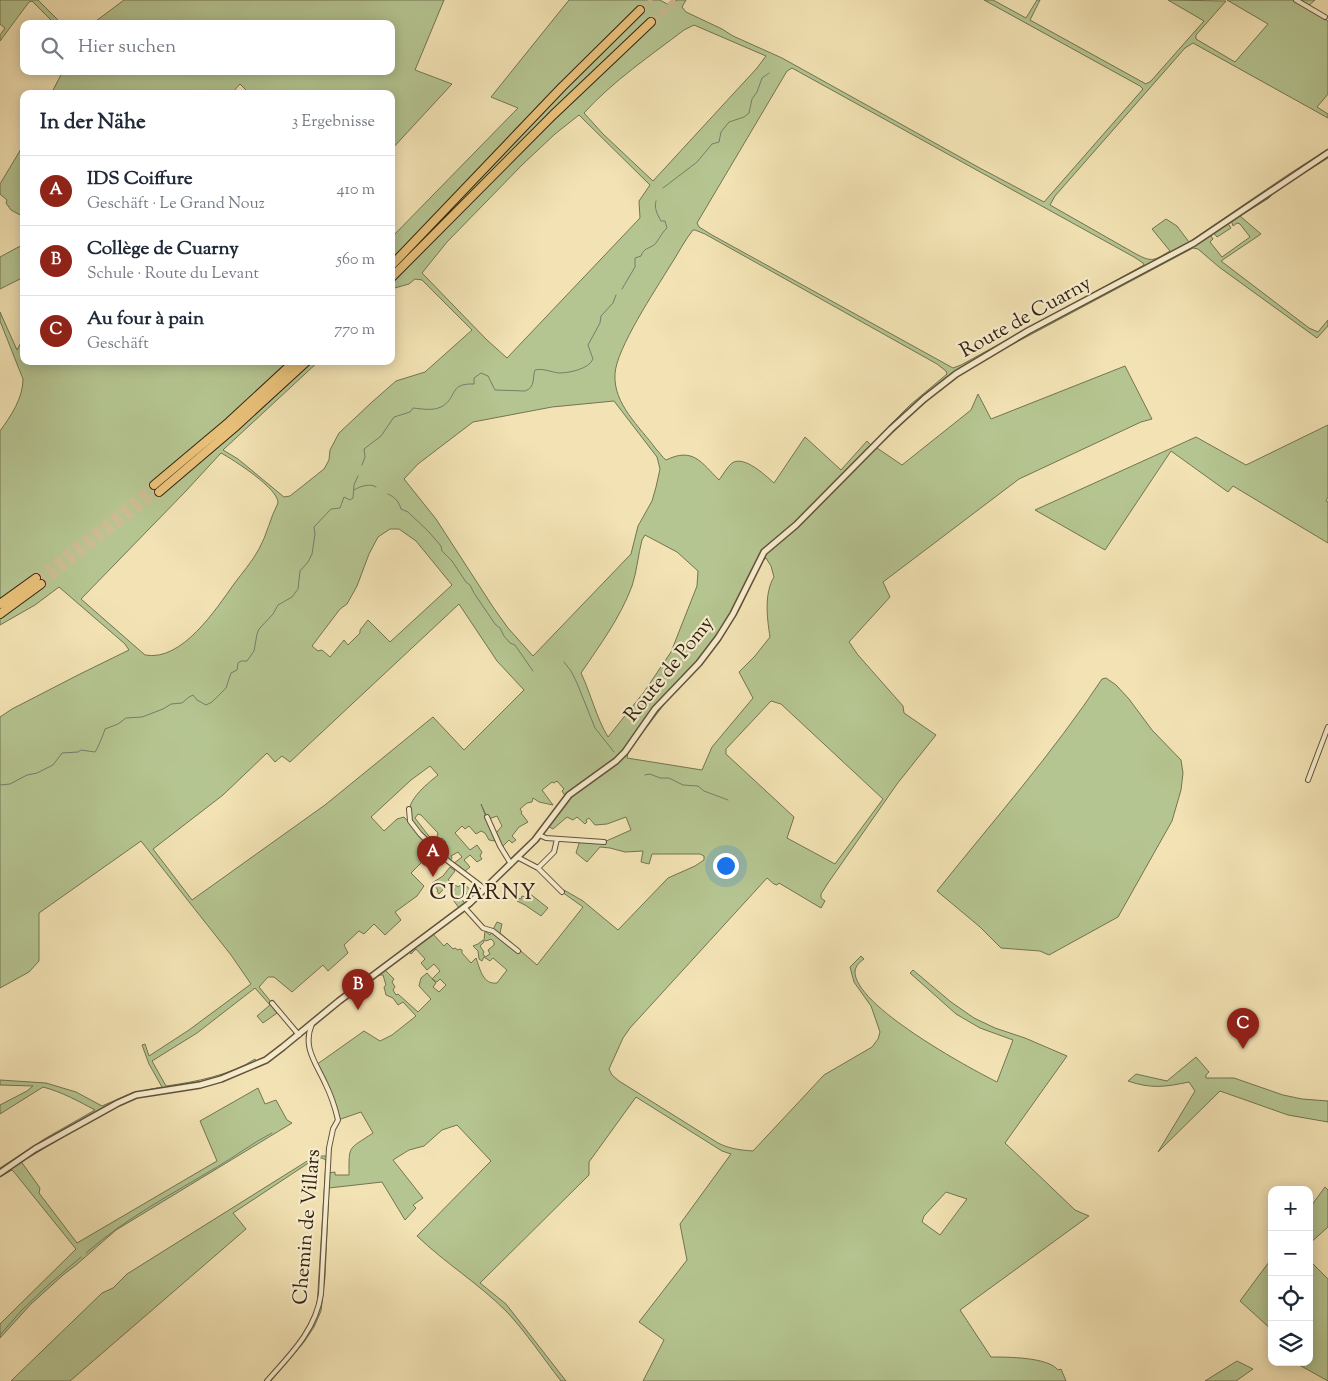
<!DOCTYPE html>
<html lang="de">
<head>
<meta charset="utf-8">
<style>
  body { margin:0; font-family:"Sorts Mill Goudy",serif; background:#f6f6f7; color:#1f2937 }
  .controls { position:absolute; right:15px; bottom:15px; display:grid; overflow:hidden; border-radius:10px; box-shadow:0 2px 12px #0003 }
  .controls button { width:45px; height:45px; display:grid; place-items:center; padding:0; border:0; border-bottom:1px solid #e0e1e3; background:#fff; color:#1f2937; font:25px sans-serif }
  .you { position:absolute; left:725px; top:865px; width:18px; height:18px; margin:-12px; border:4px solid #fff; border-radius:50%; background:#1a73e8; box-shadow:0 0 0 8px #1a73e833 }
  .badge { display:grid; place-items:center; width:32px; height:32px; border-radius:50%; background:#8f2418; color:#fff; font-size:16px; font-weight:700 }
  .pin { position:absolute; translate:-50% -41px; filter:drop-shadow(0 1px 2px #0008) }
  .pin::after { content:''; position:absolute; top:26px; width:18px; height:15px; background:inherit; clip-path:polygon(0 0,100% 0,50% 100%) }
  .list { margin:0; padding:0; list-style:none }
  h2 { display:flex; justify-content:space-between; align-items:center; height:65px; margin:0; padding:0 20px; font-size:21px }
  h2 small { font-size:16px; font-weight:400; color:#747a83 }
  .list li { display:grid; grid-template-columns:32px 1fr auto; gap:15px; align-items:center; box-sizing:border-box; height:70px; padding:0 20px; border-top:1px solid #e0e1e3 }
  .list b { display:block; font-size:19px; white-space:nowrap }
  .list p { margin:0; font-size:16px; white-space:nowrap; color:#747a83 }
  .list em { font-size:16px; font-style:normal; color:#747a83 }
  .icon { flex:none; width:28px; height:28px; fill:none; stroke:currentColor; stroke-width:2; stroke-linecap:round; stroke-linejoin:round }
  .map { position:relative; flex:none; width:1328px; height:1381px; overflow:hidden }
  .search { position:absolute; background:#fff; box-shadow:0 2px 12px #0003; left:20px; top:20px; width:375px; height:55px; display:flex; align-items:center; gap:12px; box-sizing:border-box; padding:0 18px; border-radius:10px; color:#747a83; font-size:19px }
  .panel { position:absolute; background:#fff; box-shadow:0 2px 12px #0003; left:20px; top:90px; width:375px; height:275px; border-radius:10px }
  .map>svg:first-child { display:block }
  .green { fill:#b5c591; stroke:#737452; fill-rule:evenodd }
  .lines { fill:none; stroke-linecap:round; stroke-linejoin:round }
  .stream { stroke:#72806b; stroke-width:1 }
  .motorway-tunnel { stroke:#ccbc94; stroke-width:8; stroke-dasharray:8 4; stroke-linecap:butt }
  .minor-casing { stroke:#62523a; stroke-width:6 }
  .tertiary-casing { stroke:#62523a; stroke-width:8 }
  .motorway-casing { stroke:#312212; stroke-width:10 }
  .minor { stroke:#f7edce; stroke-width:4 }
  .tertiary { stroke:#f7edce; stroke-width:5 }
  .motorway { stroke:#eac27a; stroke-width:8 }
  .labels { text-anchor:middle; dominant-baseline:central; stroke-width:4.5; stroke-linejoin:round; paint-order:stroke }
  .street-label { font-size:20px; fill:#312212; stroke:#f7edce }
  .quarter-label { font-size:22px; letter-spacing:1px; fill:#312212; stroke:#f7edce }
</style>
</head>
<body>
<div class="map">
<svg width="1328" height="1381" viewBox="0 0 1328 1381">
  <rect width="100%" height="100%" fill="#f3e3b4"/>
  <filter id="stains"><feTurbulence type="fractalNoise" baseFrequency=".004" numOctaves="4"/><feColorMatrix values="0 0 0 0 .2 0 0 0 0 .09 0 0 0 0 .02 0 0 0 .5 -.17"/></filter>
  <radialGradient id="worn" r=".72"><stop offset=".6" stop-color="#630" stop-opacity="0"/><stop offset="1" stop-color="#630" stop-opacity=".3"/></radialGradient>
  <path class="green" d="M 0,0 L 38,0 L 62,24 L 55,24 L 32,1 L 29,2 L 0,41 L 0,35 L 5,28 L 0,24 Z
    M 124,0 L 444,0 L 415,70 L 452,84 L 391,150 L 391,94 L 250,94 L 240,84 L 231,94 L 51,94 L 63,71 L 391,71 L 391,24 L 92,24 Z
    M 569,0 L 660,0 L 669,5 L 677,0 L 686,0 L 682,7 L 686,12 L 722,29 L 733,36 L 782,58 L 978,167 L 1044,202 L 1143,89 L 1140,86 L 984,0 L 993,0 L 1026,18 L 1037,0 L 1040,0 L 1030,20 L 1146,84 L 1151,81 L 1204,21 L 1168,0 L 1226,1 L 1196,35 L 1196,39 L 1235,62 L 1268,24 L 1227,0 L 1315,0 L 1308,6 L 1328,21 L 1328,94 L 1317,107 L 1328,114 L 1328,118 L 1193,43 L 1185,48 L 1055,196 L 1050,205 L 1136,254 C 1153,263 1154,260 1170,251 L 1152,229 L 1166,219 L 1177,226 L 1189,242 L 1289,174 L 1328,149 L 1328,158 L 1274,192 L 1269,198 L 1240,216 L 1261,234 L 1221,261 L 1309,328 L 1318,332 L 1328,320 L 1328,326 L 1317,338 L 1219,267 L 1198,249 L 1193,248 L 985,359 L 963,372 L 925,401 L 877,448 L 902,465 L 971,410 L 978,394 L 991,419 L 1125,366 L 1152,419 L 1141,422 L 1019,479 L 883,582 L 890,597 L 849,642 L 858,655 L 903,706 L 904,713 L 936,735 L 897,784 L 828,883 L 821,894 L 821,898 L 825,901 L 821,908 L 779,883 L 777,885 L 774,884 L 767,878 L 630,1028 L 623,1038 L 609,1069 L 612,1075 L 619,1081 L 718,1143 C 730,1149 740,1150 753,1151 L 824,1075 L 872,1047 L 878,1039 L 880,1032 L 871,1006 L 854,982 L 850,967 L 861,956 L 864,959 C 860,962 856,965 855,971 C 853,1005 969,1068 997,1082 L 1013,1040 L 980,1028 L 956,1014 L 910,973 L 913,970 L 951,1002 L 974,1018 L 995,1028 L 1025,1038 L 1067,1056 L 1005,1143 L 1075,1210 L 1089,1216 L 960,1310 L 991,1357 C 1007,1357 1048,1357 1058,1370 L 1061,1369 L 1066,1381 L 643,1381 L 664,1340 L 639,1322 L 687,1260 L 680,1224 L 731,1154 L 722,1151 L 636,1097 L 589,1162 L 589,1175 L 480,1283 L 506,1304 L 566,1381 L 561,1381 C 543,1358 526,1332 506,1311 C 478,1283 445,1263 417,1236 L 491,1161 L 457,1125 L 442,1130 L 424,1146 L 409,1150 L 393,1160 L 423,1198 L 413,1205 L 416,1208 L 405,1220 L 382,1182 L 329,1188 L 325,1277 L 321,1311 L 314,1327 L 304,1342 L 271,1381 L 265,1381 L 304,1335 L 317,1307 L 326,1160 L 322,1158 L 310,1162 L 233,1213 L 246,1229 L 70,1381 L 11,1381 L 102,1293 L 113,1288 L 127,1274 L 312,1158 L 320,1156 L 328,1156 L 328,1173 L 335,1172 L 335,1175 L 349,1175 C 349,1144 348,1150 373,1133 L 361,1112 L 338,1120 L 334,1104 L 316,1065 L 364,1031 L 380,1041 L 392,1035 L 416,1016 L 403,1002 L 398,1005 L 393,998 L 386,995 L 384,987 L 386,985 L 383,975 L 379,975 L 385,970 L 394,979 L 392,982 L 395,987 L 393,990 L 396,995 L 398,994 L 418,1012 L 431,999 L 419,986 L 421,978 L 427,973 L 436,983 L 433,987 L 439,992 L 446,985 L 440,979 L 437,982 L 432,979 L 440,971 L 434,964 L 427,970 L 421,963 L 425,959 L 416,949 L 411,954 L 408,951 L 432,933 L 444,946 L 447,943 L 453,949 L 455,948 L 458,950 L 460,949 L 462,950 L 462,953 L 471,963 L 476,958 C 480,969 483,985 497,983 L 507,970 L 493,958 L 490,961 L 484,957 L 482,961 L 479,959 L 478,951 L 473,946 L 478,944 L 483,940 L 484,942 L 480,946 L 484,952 L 483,954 L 485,957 L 490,954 L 488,950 L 494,945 L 494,942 L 491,939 L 486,941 L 484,940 L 485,931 L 490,935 L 497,922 L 502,924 L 500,933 L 537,965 L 583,907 L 562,892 L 564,890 L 583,901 L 618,930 L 668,878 L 695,866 L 704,860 L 704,856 L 700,854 L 652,854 L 649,864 L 641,862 L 643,851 L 625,852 L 610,848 L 600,847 L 587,862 L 576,853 L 580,840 L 604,842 L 631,830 L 626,817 L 607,824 L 595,825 L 589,818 L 586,820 L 587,822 L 585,824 L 577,817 L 573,820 L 567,817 L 553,829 L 546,825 L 566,797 L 562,791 L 564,789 L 557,781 L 554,783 L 552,782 L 542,790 L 553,805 L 539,802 L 533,798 L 532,802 L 527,803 L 520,809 L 522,812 L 521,813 L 528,822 L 519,827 L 512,836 L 516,840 L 512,843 L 509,840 L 502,847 L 496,833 L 502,826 L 497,816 L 489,819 L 487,817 L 481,804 L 495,841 L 489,840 L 485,833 L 481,831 L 476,834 L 469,826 L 465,829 L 462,826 L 455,833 L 470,850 L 477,845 L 482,852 L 480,856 L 482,859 L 477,862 L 470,855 L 464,860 L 470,867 L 464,872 L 453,864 L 462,857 L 458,852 L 451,856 L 452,858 L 450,861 L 438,849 L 446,842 L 442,838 L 435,844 L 438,833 L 421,815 L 418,814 L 415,818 L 428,835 L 432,839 L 428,842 C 423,836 413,828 410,821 C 403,802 426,785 438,775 L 430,766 L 411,780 L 371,817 L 384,831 L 397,819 L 404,817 L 434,850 L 411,873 L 424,886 L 417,896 L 395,912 L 401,920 L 385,935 L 374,924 L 364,934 L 359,931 L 344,945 L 348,953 L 328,971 L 323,965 L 292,992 L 274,977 L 268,977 L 259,987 L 272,1003 L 271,1005 L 277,1013 L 263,1023 L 257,1016 L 270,1005 L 255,988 L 197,1033 L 152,1061 L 166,1086 C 195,1082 231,1075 255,1059 L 256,1061 L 233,1077 L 151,1092 L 118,1104 L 120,1105 L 75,1130 L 28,1158 L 26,1155 L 20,1160 L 40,1188 L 39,1193 L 77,1243 L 217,1161 L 200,1121 L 258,1088 L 265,1104 L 276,1100 L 287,1120 L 292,1123 L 116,1230 L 76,1265 L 63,1275 L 31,1304 L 0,1338 L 0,1324 L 76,1249 L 14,1172 L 12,1170 L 0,1177 L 0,1168 L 46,1138 L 95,1110 C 78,1101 62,1092 43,1087 L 0,1114 L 0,1105 L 27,1091 L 33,1086 L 0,1085 L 0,1080 L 46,1083 L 76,1092 L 102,1106 L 132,1093 L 162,1087 L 149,1064 L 142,1045 L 145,1044 L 149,1056 L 189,1030 L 251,984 L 231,955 L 141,841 L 39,913 L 39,961 L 29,972 L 0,988 L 0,717 L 12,709 L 80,674 L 129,650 L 125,644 L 59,587 L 35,605 L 0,625 L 0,431 C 11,416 23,398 23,379 L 0,321 L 0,312 L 17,350 L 24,337 L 24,361 L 319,361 L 223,450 L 238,459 L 284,497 L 290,496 L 324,469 L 329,460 L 330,450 L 339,433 L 372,402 L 396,381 L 425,372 L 472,330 L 422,280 L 415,279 L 409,284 L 391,289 L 391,238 L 518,108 L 491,97 ZM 694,25 L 766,56 L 757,68 L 653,181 L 603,134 L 584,113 C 613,81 650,56 684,30 ZM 792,68 L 1134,257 L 1143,263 L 1144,265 L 961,365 L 953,368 L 712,235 L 699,227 L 697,223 L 787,71 ZM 579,115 L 650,185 L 639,201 L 640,218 L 507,358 L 487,340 L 422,273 L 447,242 L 523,164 L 555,134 ZM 1231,220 L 1233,226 L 1237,223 L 1240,224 L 1250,237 L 1222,257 L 1210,242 L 1213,239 L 1209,233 L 1212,231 L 1217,237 L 1231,228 L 1227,222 ZM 693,230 L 695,230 L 705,234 L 937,364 L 946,371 L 947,374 L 910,405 L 888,427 L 891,429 L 873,447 L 867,441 L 841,470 L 805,437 L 774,483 C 765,475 744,455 732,463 C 727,467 723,475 719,480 C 701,462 693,447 666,460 C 662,457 660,453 656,449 C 640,427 613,404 615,374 C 616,349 656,289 670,266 C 678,254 684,241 693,230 ZM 614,401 L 657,457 L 660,469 L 656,487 L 652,501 L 638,526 L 631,554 L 533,656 L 508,628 L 493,607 L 436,519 L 404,479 L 418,464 L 473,422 L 552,407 ZM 221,453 C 234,460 279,489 278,503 C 270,518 267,535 259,549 C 252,562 242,573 234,584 C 216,609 182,662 145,655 L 81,599 L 185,492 ZM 390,529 L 399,529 L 416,541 L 452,585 L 390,642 L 368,620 L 360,630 L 360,633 L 348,645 L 344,640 L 330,657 L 322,650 L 318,651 L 312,646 L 340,609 L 347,604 L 357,586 L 369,554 L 378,537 ZM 645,535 L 677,552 L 698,571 L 697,586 L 671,652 L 644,692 L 608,737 C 596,717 591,694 581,673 C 600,645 620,618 632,586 C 637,571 638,555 642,540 ZM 766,558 L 771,566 L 774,577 C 764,593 767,618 770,637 L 755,656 L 739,672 L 753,698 L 712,747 L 702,770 L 627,758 L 628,752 L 668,699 L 702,663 L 714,648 L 739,610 L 762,562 ZM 459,604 L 497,661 L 524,690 L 464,750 L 433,717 L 325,805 L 192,900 L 153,849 L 223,795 L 267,753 L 275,762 L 282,756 L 290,762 ZM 771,701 L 781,704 L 883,799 L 835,864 L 787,838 L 794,817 L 726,754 L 726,749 ZM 946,1192 L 967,1199 L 940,1235 L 922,1222 L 924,1216 Z
    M 24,144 L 24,217 L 11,210 L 6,203 L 7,200 L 0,194 L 0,184 Z
    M 24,244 L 24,277 L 0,289 L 0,257 Z
    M 1328,425 L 1328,497 L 1326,501 L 1328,502 L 1328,543 L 1233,486 L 1228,492 L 1171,451 L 1105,550 L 1035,510 L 1196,437 L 1246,465 Z
    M 1106,678 L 1116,685 L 1129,699 L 1152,730 L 1181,760 L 1183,773 L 1181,790 L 1172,821 L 1118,917 L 1049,955 L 1040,951 L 1001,948 L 980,927 L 937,891 C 993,821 1053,753 1102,679 Z
    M 450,867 L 455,871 L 448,880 L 458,887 L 463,883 L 474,893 L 479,887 L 481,889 L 471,899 L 465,892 L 460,896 L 465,904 L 459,908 L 451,897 L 455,889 L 449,883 L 439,894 L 437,891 L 438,890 L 432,883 L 443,876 Z
    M 529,893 L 548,908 L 541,916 L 525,905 L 517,901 L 518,898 L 521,899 L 522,896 L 526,897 Z
    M 1196,1057 L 1209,1072 L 1206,1075 L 1206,1078 L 1234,1078 L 1283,1095 L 1302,1099 L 1328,1101 L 1328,1122 L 1288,1115 L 1220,1091 L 1158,1152 L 1195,1091 L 1189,1082 C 1165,1087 1151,1089 1128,1081 L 1136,1074 L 1167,1081 Z
    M 1325,1187 L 1328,1190 L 1328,1227 L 1309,1244 L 1309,1209 Z
    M 1272,1258 L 1272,1330 L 1240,1301 Z
    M 1309,1260 L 1328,1279 L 1328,1381 L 1294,1362 L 1309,1362 Z
    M 1237,1361 L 1253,1369 L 1236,1381 L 1205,1381 Z"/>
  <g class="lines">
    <path class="stream" d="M 663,188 L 697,162 L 712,144 L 719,142 L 721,132 L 729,122 L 744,117 L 749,113 L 752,99 L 757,92 L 762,78 L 769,73
      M 622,289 L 635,267 L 635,258 L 641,256 C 644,248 648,249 654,245 C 657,243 662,232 667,228 L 665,221 L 661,221 C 657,214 654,208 656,201
      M 362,465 L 365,457 L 364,449 L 381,436 L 394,417 L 410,412 L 413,408 C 423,409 432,411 441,407 C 458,398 448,383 474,384 L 474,378 L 481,373 L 488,376 L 495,390 L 525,391 C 536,387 532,378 535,370 C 544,368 550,372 559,373 C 569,373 589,369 593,359 L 588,345 L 600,323 L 601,316 L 613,303 L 616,295
      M 354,490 C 360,486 371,483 376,487
      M 388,494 C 395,497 399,502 401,509 L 408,512 L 429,532 L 441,546 L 442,551 L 452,561 L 466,582 L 470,585 L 474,593 L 495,624 L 500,628 L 504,636 L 510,643 L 515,645 L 533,671
      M 564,662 L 571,671 L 577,683 L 595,728 L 614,752
      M 645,775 L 650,774 L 660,778 L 669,778 L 683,785 L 698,786 L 704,791 L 728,800
      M 0,785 L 10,784 L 27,775 L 37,773 L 53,765 L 62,753 L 78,752 L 81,750 L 95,752 C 97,750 104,733 105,729 L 118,724 L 126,718 L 142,717 L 163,709 L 171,704 L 182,703 L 189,697 L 193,695 L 197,700 L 206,705 L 212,702 L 226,688 L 231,673 L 237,670 L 238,663 L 241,661 L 247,661 L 254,651 L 257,634 L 259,629 L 273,614 L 278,605 L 292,597 L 298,589 L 300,571 L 308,562 L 312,554 L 315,534 L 314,527 L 331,509 L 340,508 L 344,497 L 350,500 L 353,498 L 354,485 L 358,476
      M 86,1253 C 126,1218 172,1194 217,1167 C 236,1156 252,1143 272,1133
      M 0,1335 L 21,1311 L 46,1287 L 81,1257"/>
    <path class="motorway-tunnel" d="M 640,10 L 652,0
      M 651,22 L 677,0
      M 36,578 L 154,485
      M 41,584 L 159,492"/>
    <g class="minor-casing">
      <path id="minor" d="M 1296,0 L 1325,17
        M 1308,780 L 1328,727
        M 409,809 L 410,821 L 420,834 L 448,861 L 485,889
        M 487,817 L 500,846 L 511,864
        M 539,835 L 546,838 L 604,842
        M 519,858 L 538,868 L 554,852 L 557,839
        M 538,868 L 562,892
        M 465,908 L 483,928 L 493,931 L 518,951
        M 272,1003 L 299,1035
        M 267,1381 C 290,1355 316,1330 321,1294 L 329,1148 L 333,1129 L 338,1120 C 335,1107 331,1095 325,1083 C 316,1063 302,1047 312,1024"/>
    </g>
    <g class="tertiary-casing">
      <path id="tertiary" d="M 0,1173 L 35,1149 L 118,1103 L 136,1095 L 200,1085 L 221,1079 L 266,1060 L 283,1047 L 339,1001 L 470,903 L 535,840 L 569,795 L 616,761 L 625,752 L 655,709 L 699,663 L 718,638 L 733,614 L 764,552 L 796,525 L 891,429 L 924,399 L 956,374 L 1028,331 L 1194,243 L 1328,153"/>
    </g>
    <g class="motorway-casing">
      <path id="motorway" d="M 391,266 L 562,87 L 640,10
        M 391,278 L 553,115 L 651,22
        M 154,485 L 229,422 L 295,361
        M 159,492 L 234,428 L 307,361
        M 0,604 L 36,578
        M 0,614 L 41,584"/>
    </g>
    <use href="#minor" class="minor"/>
    <use href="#tertiary" class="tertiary"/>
    <use href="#motorway" class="motorway"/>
  </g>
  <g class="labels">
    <g class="street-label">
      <text transform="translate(1026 318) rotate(-29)">Route de Cuarny</text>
      <text transform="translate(670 670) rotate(-51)">Route de Pomy</text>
      <text transform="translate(308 1227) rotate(-85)">Chemin de Villars</text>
    </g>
    <g class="quarter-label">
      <text x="483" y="894">CUARNY</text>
    </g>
  </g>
  <rect width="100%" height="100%" filter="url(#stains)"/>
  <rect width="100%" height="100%" fill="url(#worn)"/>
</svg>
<div class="controls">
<button>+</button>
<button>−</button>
<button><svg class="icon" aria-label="locate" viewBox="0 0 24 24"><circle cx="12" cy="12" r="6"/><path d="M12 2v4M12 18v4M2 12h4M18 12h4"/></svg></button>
<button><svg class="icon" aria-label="layers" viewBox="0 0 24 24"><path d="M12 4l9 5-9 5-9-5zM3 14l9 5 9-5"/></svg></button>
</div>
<div class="you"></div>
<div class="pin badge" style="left:433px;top:877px">A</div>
<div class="pin badge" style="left:358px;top:1010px">B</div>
<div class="pin badge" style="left:1243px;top:1049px">C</div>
<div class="search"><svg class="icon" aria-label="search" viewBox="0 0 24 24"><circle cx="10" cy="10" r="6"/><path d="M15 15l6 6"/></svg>Hier suchen</div>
<section class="panel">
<h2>In der Nähe<small>3 Ergebnisse</small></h2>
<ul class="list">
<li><span class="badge">A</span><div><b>IDS Coiffure</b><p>Geschäft · Le Grand Nouz</p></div><em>410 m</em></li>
<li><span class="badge">B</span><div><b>Collège de Cuarny</b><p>Schule · Route du Levant</p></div><em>560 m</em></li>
<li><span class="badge">C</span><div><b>Au four à pain</b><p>Geschäft</p></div><em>770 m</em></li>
</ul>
</section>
</div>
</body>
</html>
